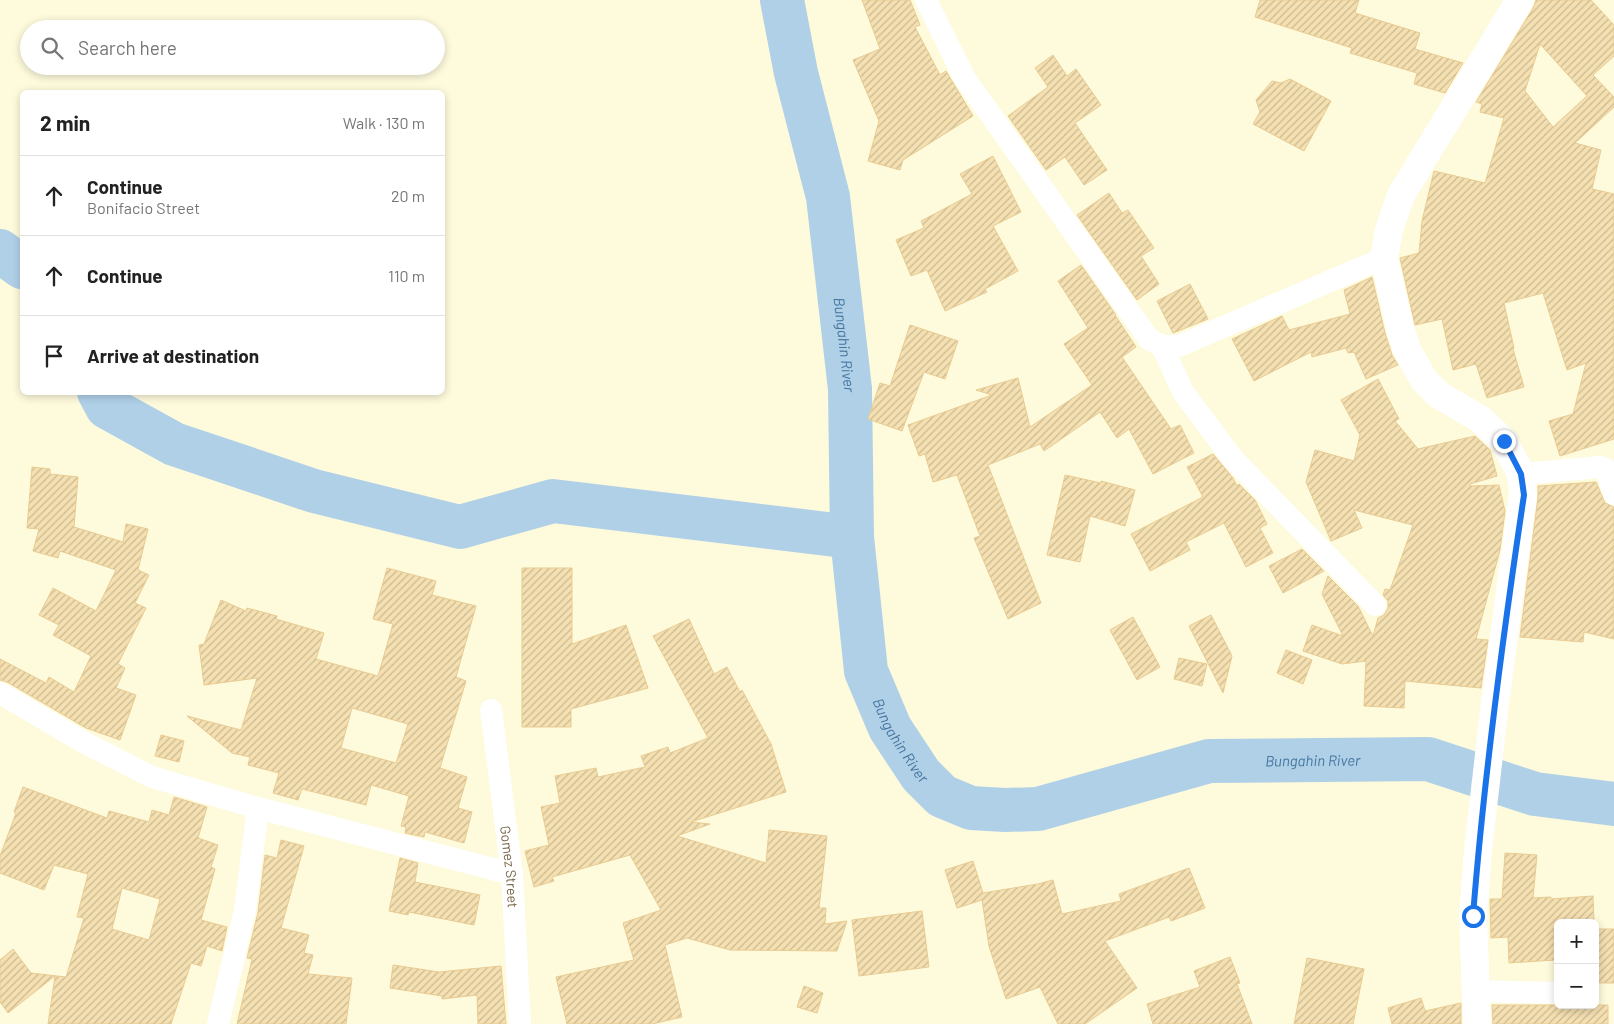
<!DOCTYPE html>
<html lang="en">
<head>
<meta charset="utf-8">
<style>
  body { margin:0; font-family:Barlow,sans-serif; background:#f2f2f2; color:#222 }
  .controls { position:absolute; right:15px; bottom:15px; display:grid; overflow:hidden; border-radius:8px; box-shadow:0 2px 8px #0003 }
  .controls button { width:45px; height:45px; display:grid; place-items:center; padding:0; border:0; border-bottom:1px solid #e0e0e0; background:#fff; color:#222; font:25px sans-serif }
  .stop { position:absolute; width:15px; height:15px; margin:-11px; border:4px solid #1a73e8; border-radius:50%; background:#fff }
  .stop.end { background:#1a73e8; border-color:#fff; box-shadow:0 1px 5px #0008 }
  .list { margin:0; padding:0; list-style:none }
  h2 { display:flex; justify-content:space-between; align-items:center; height:65px; margin:0; padding:0 20px; font-size:21px }
  h2 small { font-size:16px; font-weight:400; color:#767676 }
  .list li { display:grid; grid-template-columns:32px 1fr auto; gap:15px; align-items:center; box-sizing:border-box; height:80px; padding:0 20px; border-top:1px solid #e0e0e0 }
  .list b { display:block; font-size:19px; white-space:nowrap }
  .list p { margin:0; font-size:16px; white-space:nowrap; color:#767676 }
  .list em { font-size:16px; font-style:normal; color:#767676 }
  .icon { flex:none; width:28px; height:28px; fill:none; stroke:currentColor; stroke-width:2; stroke-linecap:round; stroke-linejoin:round }
  .map { position:relative; flex:none; width:1614px; height:1024px; overflow:hidden }
  .search { position:absolute; background:#fff; box-shadow:0 2px 8px #0003; left:20px; top:20px; width:425px; height:55px; display:flex; align-items:center; gap:12px; box-sizing:border-box; padding:0 18px; border-radius:28px; color:#767676; font-size:19px }
  .panel { position:absolute; background:#fff; box-shadow:0 2px 8px #0003; left:20px; top:90px; width:425px; height:305px; border-radius:8px }
  .map>svg:first-child { display:block }
  .lines { fill:none; stroke-linecap:round; stroke-linejoin:round }
  .river { stroke:#b0d0e8; stroke-width:44 }
  .building { fill:url(#building-hatch); stroke:#e9cb91; fill-rule:evenodd }
  .street { stroke:#fff; stroke-width:22 }
  .secondary { stroke:#fff; stroke-width:28 }
  .route { stroke:#1a73e8; stroke-width:6 }
  .labels { text-anchor:middle; dominant-baseline:central; stroke-width:4; stroke-linejoin:round; paint-order:stroke }
  .street-label { font-size:14px; fill:#746344; stroke:#fffce4 }
  .water-label { font-size:15px; font-style:italic; fill:#44769f; stroke:#fffce4 }
</style>
</head>
<body>
<div class="map">
<svg width="1614" height="1024" viewBox="0 0 1614 1024">
  <defs>
    <pattern id="building-hatch" width="6" height="6" patternUnits="userSpaceOnUse" patternTransform="scale(1.25)"><rect width="6" height="6" fill="#f5e0b2"/><path d="M-1 1l2-2M0 6l6-6M5 7l2-2" fill="none" stroke="#cbb992"/></pattern>
  </defs>
  <rect width="100%" height="100%" fill="#fefadc"/>
  <g class="lines">
    <g class="river">
      <path id="s1" d="M 782,0 L 796,73 L 828,197 L 850,389 L 852,537 L 866,671 L 890,728 L 921,775 L 942,796 L 971,808 L 1005,810 L 1038,809 L 1209,761 L 1428,759 L 1535,794 L 1614,804"/>
      <path d="M 0,251 L 22,267"/>
      <path d="M 99,392 L 107,407 L 174,444 L 314,491 L 460,527 L 553,501 L 852,537"/>
    </g>
  </g>
  <path class="building" d="M 862,0 L 910,0 L 920,25 L 915,27 L 940,75 L 946,71 L 973,116 L 903,160 L 900,170 L 868,161 L 879,121 L 853,60 L 880,49 Z
    M 1260,0 L 1359,0 L 1355,13 L 1420,33 L 1415,49 L 1463,63 L 1445,93 L 1414,84 L 1417,73 L 1350,53 L 1352,48 L 1255,17 Z
    M 1536,0 L 1591,0 L 1614,25 L 1614,56 L 1593,75 L 1614,97 L 1614,107 L 1575,143 L 1601,150 L 1592,189 L 1614,194 L 1614,439 L 1560,456 L 1549,421 L 1573,414 L 1586,363 L 1567,370 L 1543,293 L 1504,303 L 1514,348 L 1513,349 L 1524,387 L 1487,398 L 1476,364 L 1453,370 L 1442,319 L 1415,325 L 1400,258 L 1419,253 L 1422,221 L 1434,171 L 1485,183 L 1504,118 L 1480,112 L 1482,104 L 1476,102 L 1533,8 ZM 1540,44 L 1587,96 L 1553,127 L 1525,91 Z
    M 1053,55 L 1067,76 L 1076,69 L 1101,105 L 1075,123 L 1107,170 L 1084,185 L 1065,157 L 1046,170 L 1008,116 L 1048,87 L 1035,68 Z
    M 1290,79 L 1331,101 L 1304,151 L 1253,124 L 1260,112 L 1256,100 L 1272,81 L 1281,83 Z
    M 993,156 L 1021,212 L 993,226 L 1018,271 L 985,289 L 987,292 L 945,311 L 927,270 L 911,276 L 896,240 L 924,228 L 921,221 L 972,194 L 960,174 Z
    M 1109,193 L 1122,213 L 1128,210 L 1154,248 L 1141,256 L 1159,284 L 1137,300 L 1077,215 Z
    M 1081,265 L 1116,315 L 1115,315 L 1136,347 L 1122,357 L 1171,429 L 1180,425 L 1194,453 L 1153,474 L 1129,429 L 1117,438 L 1100,412 L 1044,451 L 1040,444 L 988,465 L 1041,603 L 1008,619 L 974,538 L 980,536 L 957,475 L 933,482 L 925,454 L 919,456 L 908,425 L 992,395 L 976,390 L 1018,378 L 1030,427 L 1092,385 L 1064,344 L 1088,328 L 1058,281 Z
    M 1372,277 L 1385,333 L 1392,355 L 1398,365 L 1366,379 L 1354,352 L 1348,353 L 1346,348 L 1312,357 L 1311,352 L 1254,381 L 1232,339 L 1282,316 L 1289,330 L 1350,314 L 1344,290 Z
    M 1190,284 L 1208,319 L 1173,333 L 1157,301 Z
    M 910,325 L 958,341 L 945,379 L 924,372 L 902,431 L 868,419 L 880,383 L 890,386 Z
    M 1378,379 L 1399,419 L 1395,421 L 1418,449 L 1475,436 L 1490,450 L 1497,476 L 1470,484 L 1471,486 L 1499,485 L 1505,511 L 1500,550 L 1476,639 L 1488,640 L 1481,688 L 1405,681 L 1404,708 L 1364,706 L 1366,661 L 1342,664 L 1303,651 L 1312,625 L 1343,636 L 1322,594 L 1328,576 L 1358,606 L 1373,636 L 1378,618 L 1384,615 L 1388,608 L 1388,601 L 1383,595 L 1385,589 L 1390,590 L 1413,525 L 1354,510 L 1362,528 L 1331,541 L 1306,482 L 1315,450 L 1354,461 L 1360,435 L 1341,400 Z
    M 1213,454 L 1233,478 L 1237,486 L 1239,484 L 1255,500 L 1267,524 L 1260,528 L 1273,553 L 1246,567 L 1224,523 L 1186,542 L 1190,550 L 1150,571 L 1131,534 L 1203,497 L 1187,467 Z
    M 32,467 L 50,469 L 50,474 L 78,477 L 74,527 L 123,542 L 126,524 L 148,529 L 138,570 L 149,575 L 135,603 L 146,608 L 118,664 L 125,668 L 116,688 L 136,695 L 120,740 L 86,728 L 7,682 L 0,680 L 0,659 L 46,683 L 49,677 L 74,692 L 91,656 L 53,635 L 59,625 L 39,615 L 53,588 L 96,611 L 116,570 L 60,551 L 58,558 L 33,551 L 39,529 L 27,528 Z
    M 1065,475 L 1101,483 L 1101,481 L 1135,490 L 1125,526 L 1090,516 L 1080,562 L 1047,555 Z
    M 1596,482 L 1605,503 L 1614,507 L 1614,639 L 1584,632 L 1583,642 L 1520,637 L 1538,497 L 1538,486 Z
    M 1302,549 L 1324,571 L 1283,593 L 1269,566 Z
    M 387,568 L 436,581 L 432,595 L 476,606 L 456,677 L 466,681 L 440,768 L 467,777 L 458,808 L 472,812 L 464,843 L 425,832 L 424,837 L 405,833 L 406,827 L 401,826 L 409,796 L 371,785 L 366,805 L 302,789 L 298,800 L 273,793 L 279,773 L 248,765 L 250,757 L 232,753 L 187,716 L 241,730 L 257,678 L 204,685 L 199,645 L 204,644 L 221,600 L 246,611 L 247,608 L 277,616 L 276,619 L 324,633 L 316,659 L 378,676 L 393,624 L 373,619 ZM 352,708 L 408,724 L 396,763 L 341,748 Z
    M 522,568 L 572,568 L 572,644 L 626,625 L 648,688 L 571,709 L 571,727 L 522,727 Z
    M 1211,615 L 1232,656 L 1223,693 L 1189,626 Z
    M 1133,617 L 1160,667 L 1137,680 L 1110,630 Z
    M 689,619 L 714,674 L 727,667 L 740,692 L 742,690 L 771,744 L 786,792 L 691,822 L 710,824 L 677,836 L 766,863 L 769,830 L 827,836 L 819,908 L 826,908 L 825,924 L 847,921 L 837,951 L 730,950 L 687,938 L 665,945 L 682,1017 L 652,1024 L 567,1024 L 556,977 L 634,960 L 623,923 L 661,910 L 630,855 L 552,877 L 554,881 L 534,887 L 525,851 L 549,845 L 541,807 L 560,803 L 555,776 L 596,768 L 598,777 L 645,767 L 641,756 L 668,747 L 670,753 L 708,738 L 653,636 Z
    M 1286,650 L 1312,660 L 1303,684 L 1277,673 Z
    M 1179,658 L 1207,664 L 1202,686 L 1174,679 Z
    M 161,735 L 184,741 L 179,762 L 155,756 Z
    M 23,787 L 107,818 L 109,811 L 149,822 L 152,810 L 169,815 L 174,797 L 207,807 L 198,838 L 218,845 L 211,867 L 215,869 L 201,920 L 227,927 L 222,951 L 207,946 L 201,966 L 191,963 L 171,1024 L 48,1024 L 55,976 L 8,1013 L 0,1002 L 0,960 L 13,949 L 31,973 L 66,977 L 84,918 L 77,917 L 88,874 L 54,865 L 44,890 L 0,873 L 0,856 L 16,813 L 14,812 ZM 122,888 L 160,899 L 149,940 L 112,929 Z
    M 281,840 L 304,846 L 281,928 L 309,935 L 304,953 L 313,955 L 308,974 L 352,978 L 346,1024 L 237,1024 L 252,959 L 247,958 L 258,912 L 265,855 L 277,858 Z
    M 1505,853 L 1537,855 L 1533,898 L 1551,897 L 1551,899 L 1593,896 L 1594,923 L 1558,923 L 1558,929 L 1554,929 L 1555,960 L 1509,963 L 1508,937 L 1491,938 L 1490,899 L 1502,899 Z
    M 400,858 L 418,863 L 415,882 L 480,895 L 474,925 L 409,912 L 408,915 L 389,911 Z
    M 973,861 L 983,893 L 1038,884 L 1053,880 L 1062,914 L 1121,901 L 1119,894 L 1189,868 L 1205,908 L 1171,921 L 1169,917 L 1105,941 L 1137,988 L 1085,1024 L 1058,1024 L 1040,987 L 1006,999 L 989,946 L 982,900 L 957,908 L 945,870 Z
    M 922,911 L 929,967 L 859,976 L 852,920 Z
    M 1595,929 L 1614,929 L 1614,983 L 1595,983 Z
    M 1230,957 L 1240,983 L 1237,984 L 1252,1024 L 1153,1024 L 1147,1004 L 1200,987 L 1194,971 Z
    M 1307,958 L 1364,969 L 1353,1024 L 1294,1024 Z
    M 393,965 L 439,972 L 501,966 L 506,1024 L 478,1024 L 477,995 L 442,999 L 442,996 L 390,988 Z
    M 804,986 L 823,993 L 817,1013 L 797,1007 Z
    M 1421,998 L 1425,1011 L 1461,1003 L 1461,1024 L 1392,1024 L 1388,1008 Z
    M 1492,1005 L 1608,1005 L 1608,1024 L 1493,1024 Z"/>
  <g class="lines">
    <g class="street">
      <path d="M 926,0 L 964,77 L 1149,339 L 1162,346 L 1179,346 L 1384,258"/>
      <path d="M 1162,346 L 1183,392 L 1233,459 L 1375,605"/>
      <path d="M 1521,474 L 1600,467 L 1606,469 L 1614,494"/>
      <path d="M 0,693 L 85,743 L 152,777 L 258,808 L 512,874"/>
      <path id="s2" d="M 491,710 L 512,874 L 520,1024"/>
      <path d="M 1475,991 L 1558,993"/>
      <path d="M 218,1024 L 245,910 L 258,808"/>
    </g>
    <path class="secondary" d="M 1477,1024 L 1473,916 L 1478,850 L 1495,703 L 1523,495 L 1521,474 L 1504,441 L 1480,419 L 1439,395 L 1424,380 L 1407,350 L 1400,328 L 1384,258 L 1389,230 L 1401,195 L 1520,0"/>
  </g>
  <g class="lines">
    <path class="route" d="M 1473,916 C 1484,775 1503,635 1524,495 L 1521,474 L 1504,441"/>
  </g>
  <g class="labels">
    <g class="street-label">
      <text stroke="none"><textPath href="#s2" startOffset="158">Gomez Street</textPath></text>
    </g>
    <g class="water-label">
      <text stroke="none"><textPath href="#s1" startOffset="351">Bungahin River</textPath></text>
      <text stroke="none"><textPath href="#s1" startOffset="756">Bungahin River</textPath></text>
      <text stroke="none"><textPath href="#s1" startOffset="1206">Bungahin River</textPath></text>
    </g>
  </g>
</svg>
<div class="controls">
<button>+</button>
<button>−</button>
</div>
<div class="stop" style="left:1473px;top:916px"></div>
<div class="stop end" style="left:1504px;top:441px"></div>
<div class="search"><svg class="icon" aria-label="search" viewBox="0 0 24 24"><circle cx="10" cy="10" r="6"/><path d="M15 15l6 6"/></svg>Search here</div>
<section class="panel">
<h2>2 min<small>Walk · 130 m</small></h2>
<ul class="list">
<li><svg class="icon" aria-label="ahead" viewBox="0 0 24 24"><path d="M12 20V5M6 11l6-6 6 6"/></svg><div><b>Continue</b><p>Bonifacio Street</p></div><em>20 m</em></li>
<li><svg class="icon" aria-label="ahead" viewBox="0 0 24 24"><path d="M12 20V5M6 11l6-6 6 6"/></svg><div><b>Continue</b></div><em>110 m</em></li>
<li><svg class="icon" aria-label="arrive" viewBox="0 0 24 24"><path d="M6 21V4h12l-3 4 3 4H6"/></svg><div><b>Arrive at destination</b></div></li>
</ul>
</section>
</div>
</body>
</html>
